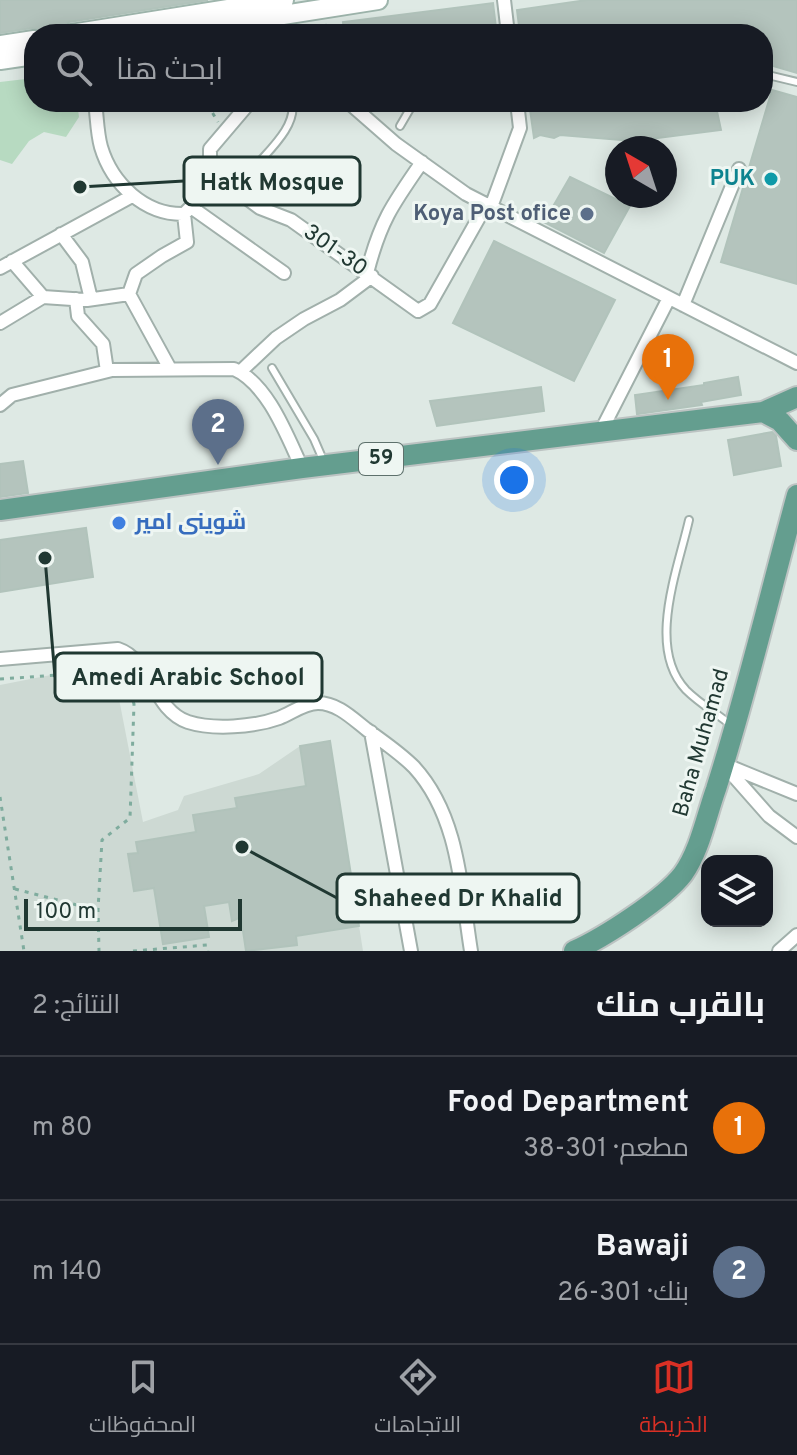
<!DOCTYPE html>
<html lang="ar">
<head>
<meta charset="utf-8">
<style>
  body { margin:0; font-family:Overpass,Cairo,sans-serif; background:#20242c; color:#f1f3f6; direction:rtl }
  .controls { position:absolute; right:24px; bottom:24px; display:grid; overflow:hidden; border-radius:16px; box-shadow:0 4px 20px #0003 }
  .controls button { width:72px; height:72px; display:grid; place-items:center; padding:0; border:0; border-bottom:2px solid #363941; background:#171b24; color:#f1f3f6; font:40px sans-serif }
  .compass { position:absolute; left:605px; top:136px; width:72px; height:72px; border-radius:50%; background:#171b24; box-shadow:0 4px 20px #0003; rotate:321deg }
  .scale { position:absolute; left:24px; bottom:20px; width:218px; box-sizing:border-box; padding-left:8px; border:4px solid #203832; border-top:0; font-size:22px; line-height:28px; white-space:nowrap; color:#203832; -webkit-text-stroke:6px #eef6f2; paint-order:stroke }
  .you { position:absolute; left:514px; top:480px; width:28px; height:28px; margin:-20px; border:6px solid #fff; border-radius:50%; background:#1a73e8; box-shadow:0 0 0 12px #1a73e833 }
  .badge { display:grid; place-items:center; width:52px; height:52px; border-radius:50%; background:#d93025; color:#fff; font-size:26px; font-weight:700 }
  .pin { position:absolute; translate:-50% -66px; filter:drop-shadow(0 2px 4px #0008) }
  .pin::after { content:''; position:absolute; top:42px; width:28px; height:24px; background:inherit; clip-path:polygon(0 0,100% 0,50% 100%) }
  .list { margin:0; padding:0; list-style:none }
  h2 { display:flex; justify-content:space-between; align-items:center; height:104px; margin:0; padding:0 32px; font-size:34px }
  h2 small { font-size:26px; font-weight:400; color:#9ea1a6 }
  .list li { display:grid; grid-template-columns:52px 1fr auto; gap:24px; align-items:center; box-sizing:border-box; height:144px; padding:0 32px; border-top:2px solid #363941 }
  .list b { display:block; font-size:30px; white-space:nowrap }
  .list p { margin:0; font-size:26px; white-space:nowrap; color:#9ea1a6 }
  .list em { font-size:26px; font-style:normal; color:#9ea1a6 }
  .icon { flex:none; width:44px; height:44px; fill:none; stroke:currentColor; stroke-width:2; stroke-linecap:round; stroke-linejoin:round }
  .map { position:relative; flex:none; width:797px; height:951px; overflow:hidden; direction:ltr }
  .search { position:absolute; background:#171b24; box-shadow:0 4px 20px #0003; left:24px; right:24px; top:24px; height:88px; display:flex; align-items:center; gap:20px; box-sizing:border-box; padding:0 28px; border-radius:32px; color:#9ea1a6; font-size:30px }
  .sheet { height:392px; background:#171b24 }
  nav { display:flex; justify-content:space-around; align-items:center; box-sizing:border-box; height:112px; border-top:2px solid #363941; background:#171b24; font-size:22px; color:#9ea1a6 }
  nav a { display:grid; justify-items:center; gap:4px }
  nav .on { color:#d93025 }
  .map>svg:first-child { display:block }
  .built { fill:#cdd9d3 }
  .green { fill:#b7dac1 }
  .building { fill:#b4c4bd; stroke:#b1c3bb; stroke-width:2 }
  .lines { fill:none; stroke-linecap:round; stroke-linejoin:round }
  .lane-casing { stroke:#a1b0ab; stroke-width:10 }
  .street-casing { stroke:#a1b0ab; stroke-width:16 }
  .secondary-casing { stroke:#9eb5ac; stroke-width:22 }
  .primary-casing { stroke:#bcc3c2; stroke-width:24 }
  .path { stroke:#7fac9e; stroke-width:3; stroke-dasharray:4 6; stroke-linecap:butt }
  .lane { stroke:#fff; stroke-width:6 }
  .street { stroke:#fff; stroke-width:12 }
  .secondary { stroke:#fff; stroke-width:18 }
  .primary { stroke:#649e8f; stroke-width:20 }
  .culture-dot { fill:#0f9aa8; stroke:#eef6f2; stroke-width:3 }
  .service-dot { fill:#5c6f8a; stroke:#eef6f2; stroke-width:3 }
  .shop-dot { fill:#3f7fe0; stroke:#eef6f2; stroke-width:3 }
  .labels { text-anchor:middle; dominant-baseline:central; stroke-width:6; stroke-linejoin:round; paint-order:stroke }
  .shield { fill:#eef6f2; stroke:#5e716c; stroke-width:2 }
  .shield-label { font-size:20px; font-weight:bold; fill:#203832 }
  .culture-label { font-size:22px; font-weight:bold; fill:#0d838f; stroke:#eef6f2; text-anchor:end }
  .service-label { font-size:22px; font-weight:bold; fill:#4e5e75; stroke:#eef6f2; text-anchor:end }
  .street-label { font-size:22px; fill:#203832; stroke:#eef6f2 }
  .shop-label { font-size:22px; font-weight:bold; fill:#366cbe; stroke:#eef6f2; text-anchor:start }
  .leader { fill:none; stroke:#203832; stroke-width:3 }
  .callout-dot { fill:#203832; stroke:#eef6f2; stroke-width:3 }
  .callout { fill:#eef6f2; stroke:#203832; stroke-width:3 }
  .callout-label { font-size:24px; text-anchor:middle; font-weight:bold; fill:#203832 }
</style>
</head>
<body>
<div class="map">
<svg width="797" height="951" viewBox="0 0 797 951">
  <rect width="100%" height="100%" fill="#dee9e4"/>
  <path class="built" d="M 112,663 L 143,822 L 178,810 L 184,796 L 259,774 L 300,746 L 330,741 L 363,951 L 0,951 L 0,685 Z"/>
  <path class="green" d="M 34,78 L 34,102 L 77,102 L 79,117 L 66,137 L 44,132 L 29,141 L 12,164 L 0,160 L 0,82 Z"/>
  <path class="building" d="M 0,0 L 208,0 L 69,22 L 60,30 L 43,32 L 32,28 L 0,33 Z
    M 587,0 L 797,0 L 797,73 L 763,63 L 763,34 L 520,34 L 517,10 Z
    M 493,3 L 496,28 L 447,34 L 344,34 L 343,22 Z
    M 772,90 L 797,97 L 797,284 L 721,262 Z
    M 529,102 L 715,102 L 721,130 L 634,141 L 560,135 L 554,138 L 540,135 L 534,138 Z
    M 570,177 L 630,206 L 604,253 L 544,222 Z
    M 494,241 L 615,300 L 574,381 L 453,323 Z
    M 738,377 L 741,395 L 701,402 L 702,405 L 637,414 L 635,395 L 704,385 L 704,383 Z
    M 541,387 L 544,411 L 437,426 L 430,401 Z
    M 772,432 L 776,436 L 781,466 L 734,475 L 728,440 Z
    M 23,461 L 28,493 L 0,497 L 0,464 Z
    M 86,528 L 93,577 L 0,592 L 0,540 Z
    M 330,741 L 359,926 L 296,936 L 297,945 L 246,951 L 241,917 L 232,921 L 229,902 L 204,906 L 209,937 L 163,944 L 154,888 L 134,891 L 128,854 L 138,853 L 136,842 L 196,832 L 193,815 L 237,808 L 235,798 L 306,786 L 300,746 Z"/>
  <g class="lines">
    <g class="lane-casing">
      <path id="lane" d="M 772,76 L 797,82
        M 400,126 L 414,102
        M 255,167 C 269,150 297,126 292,102
        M 272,368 L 314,439 L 324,462
        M 689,520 C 678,569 646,648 686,690 C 699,703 716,713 731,725"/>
    </g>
    <g class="street-casing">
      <path id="street" d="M 504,0 L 508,34
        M 95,102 C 97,116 97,133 101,147 C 112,184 145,215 184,214
        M 348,102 L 396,144 L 466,194 L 797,363
        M 209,170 L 260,208 L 291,220 L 418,311 L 430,304 L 486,205
        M 191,207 L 284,273
        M 491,207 L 520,128 L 517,102
        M 184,214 L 210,188 L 210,149 L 250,102
        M 61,234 L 82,262 L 91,299
        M 12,261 L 43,297
        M 0,268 L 132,196
        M 367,273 C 380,222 392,205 422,162
        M 129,294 L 169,367
        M 76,299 L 78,316 L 103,344 L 107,371
        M 683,305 L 739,169
        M 0,323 L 43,297 L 87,300 L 129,294 L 136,274 L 162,256 L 187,242 L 184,214
        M 241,371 L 276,338 L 304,319 L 340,300 L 372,276
        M 0,405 L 12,395 L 112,370 L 234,369 C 268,384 287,436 302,468
        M 600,433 L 669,298
        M 0,659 L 118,649 C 151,660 153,710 188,722 C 213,730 254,727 279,718 C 292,713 304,703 318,703 C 337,703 352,718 366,729 C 382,741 399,752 414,767 C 459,816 461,889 471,951
        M 371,732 L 411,951
        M 723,764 L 769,816 L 797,837
        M 726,765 L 797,794
        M 779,951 L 797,935"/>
    </g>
    <g class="secondary-casing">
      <path id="secondary" d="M 71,34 L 284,0
        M 163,34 L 378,0
        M 0,45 L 34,40
        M 0,60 L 34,55"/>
    </g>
    <g class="primary-casing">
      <path id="primary" d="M 763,412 L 780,421 L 797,440
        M 0,510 L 302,468 L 763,412 L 797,397
        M 574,951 C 603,938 664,899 683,874 C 700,850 706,817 716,789 C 747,692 770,593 797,495"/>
    </g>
    <path class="path" d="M 325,24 L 327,34
      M 185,102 L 212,112 L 218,122
      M 0,679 L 103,672 L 126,681 L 134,704 L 130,818 L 102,840 L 98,910 L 99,951
      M 0,797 L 24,951
      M 15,889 L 96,910
      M 133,951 L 207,945 L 208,951"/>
    <use href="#lane" class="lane"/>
    <use href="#street" class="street"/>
    <use href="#secondary" class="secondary"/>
    <use href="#primary" class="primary"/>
  </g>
  <circle class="culture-dot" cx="771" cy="179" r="8"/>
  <circle class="service-dot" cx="587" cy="214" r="8"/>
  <circle class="shop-dot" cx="119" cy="523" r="8"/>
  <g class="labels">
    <rect class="shield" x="359" y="443" width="44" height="32" rx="6"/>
    <g class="shield-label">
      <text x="381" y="459">59</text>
    </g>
    <g class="culture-label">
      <text x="755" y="179">PUK</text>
    </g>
    <g class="service-label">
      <text x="571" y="214">Koya Post ofice</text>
    </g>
    <g class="street-label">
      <text transform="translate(335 251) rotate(35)">301-30</text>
      <text transform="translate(702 743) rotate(-74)">Baha Muhamad</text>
    </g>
    <g class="shop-label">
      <text x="135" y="523">شوينى امير</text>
    </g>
  </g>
  <path class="leader" d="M80 187L184 181M45 558L55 677M242 847L337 898"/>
  <g class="callout-dot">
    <circle cx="80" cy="187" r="8"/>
    <circle cx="45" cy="558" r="8"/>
    <circle cx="242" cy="847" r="8"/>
  </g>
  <g class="callout">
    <rect x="184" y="157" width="176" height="48" rx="8"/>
    <rect x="55" y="653" width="267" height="48" rx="8"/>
    <rect x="337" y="874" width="242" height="48" rx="8"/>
  </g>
  <g class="callout-label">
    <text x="272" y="190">Hatk Mosque</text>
    <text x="188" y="685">Amedi Arabic School</text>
    <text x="458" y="906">Shaheed Dr Khalid</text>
  </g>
</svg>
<div class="controls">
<button><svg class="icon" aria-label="layers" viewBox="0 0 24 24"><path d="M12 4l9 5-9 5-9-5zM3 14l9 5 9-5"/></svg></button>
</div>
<svg class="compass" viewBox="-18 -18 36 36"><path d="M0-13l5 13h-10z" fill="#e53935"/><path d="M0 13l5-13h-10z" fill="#9ea1a6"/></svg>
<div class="scale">100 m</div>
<div class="you"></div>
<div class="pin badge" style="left:668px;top:400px;background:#e8710a">1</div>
<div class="pin badge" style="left:218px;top:465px;background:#5c6f8a">2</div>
<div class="search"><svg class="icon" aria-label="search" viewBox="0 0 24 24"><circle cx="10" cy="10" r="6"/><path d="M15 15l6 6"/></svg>ابحث هنا</div>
</div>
<section class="sheet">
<h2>بالقرب منك<small>النتائج: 2</small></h2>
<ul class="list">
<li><span class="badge" style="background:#e8710a">1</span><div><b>Food Department</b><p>مطعم · 301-38</p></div><em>80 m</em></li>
<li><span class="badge" style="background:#5c6f8a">2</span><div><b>Bawaji</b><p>بنك · 301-26</p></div><em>140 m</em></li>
</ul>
</section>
<nav>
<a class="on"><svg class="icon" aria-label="map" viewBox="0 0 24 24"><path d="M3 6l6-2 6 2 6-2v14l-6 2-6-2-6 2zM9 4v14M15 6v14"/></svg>الخريطة</a>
<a><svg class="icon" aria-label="directions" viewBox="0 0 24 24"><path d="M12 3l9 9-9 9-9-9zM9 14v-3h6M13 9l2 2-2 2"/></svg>الاتجاهات</a>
<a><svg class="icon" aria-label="saved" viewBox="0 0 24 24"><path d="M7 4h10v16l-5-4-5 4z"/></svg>المحفوظات</a>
</nav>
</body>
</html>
